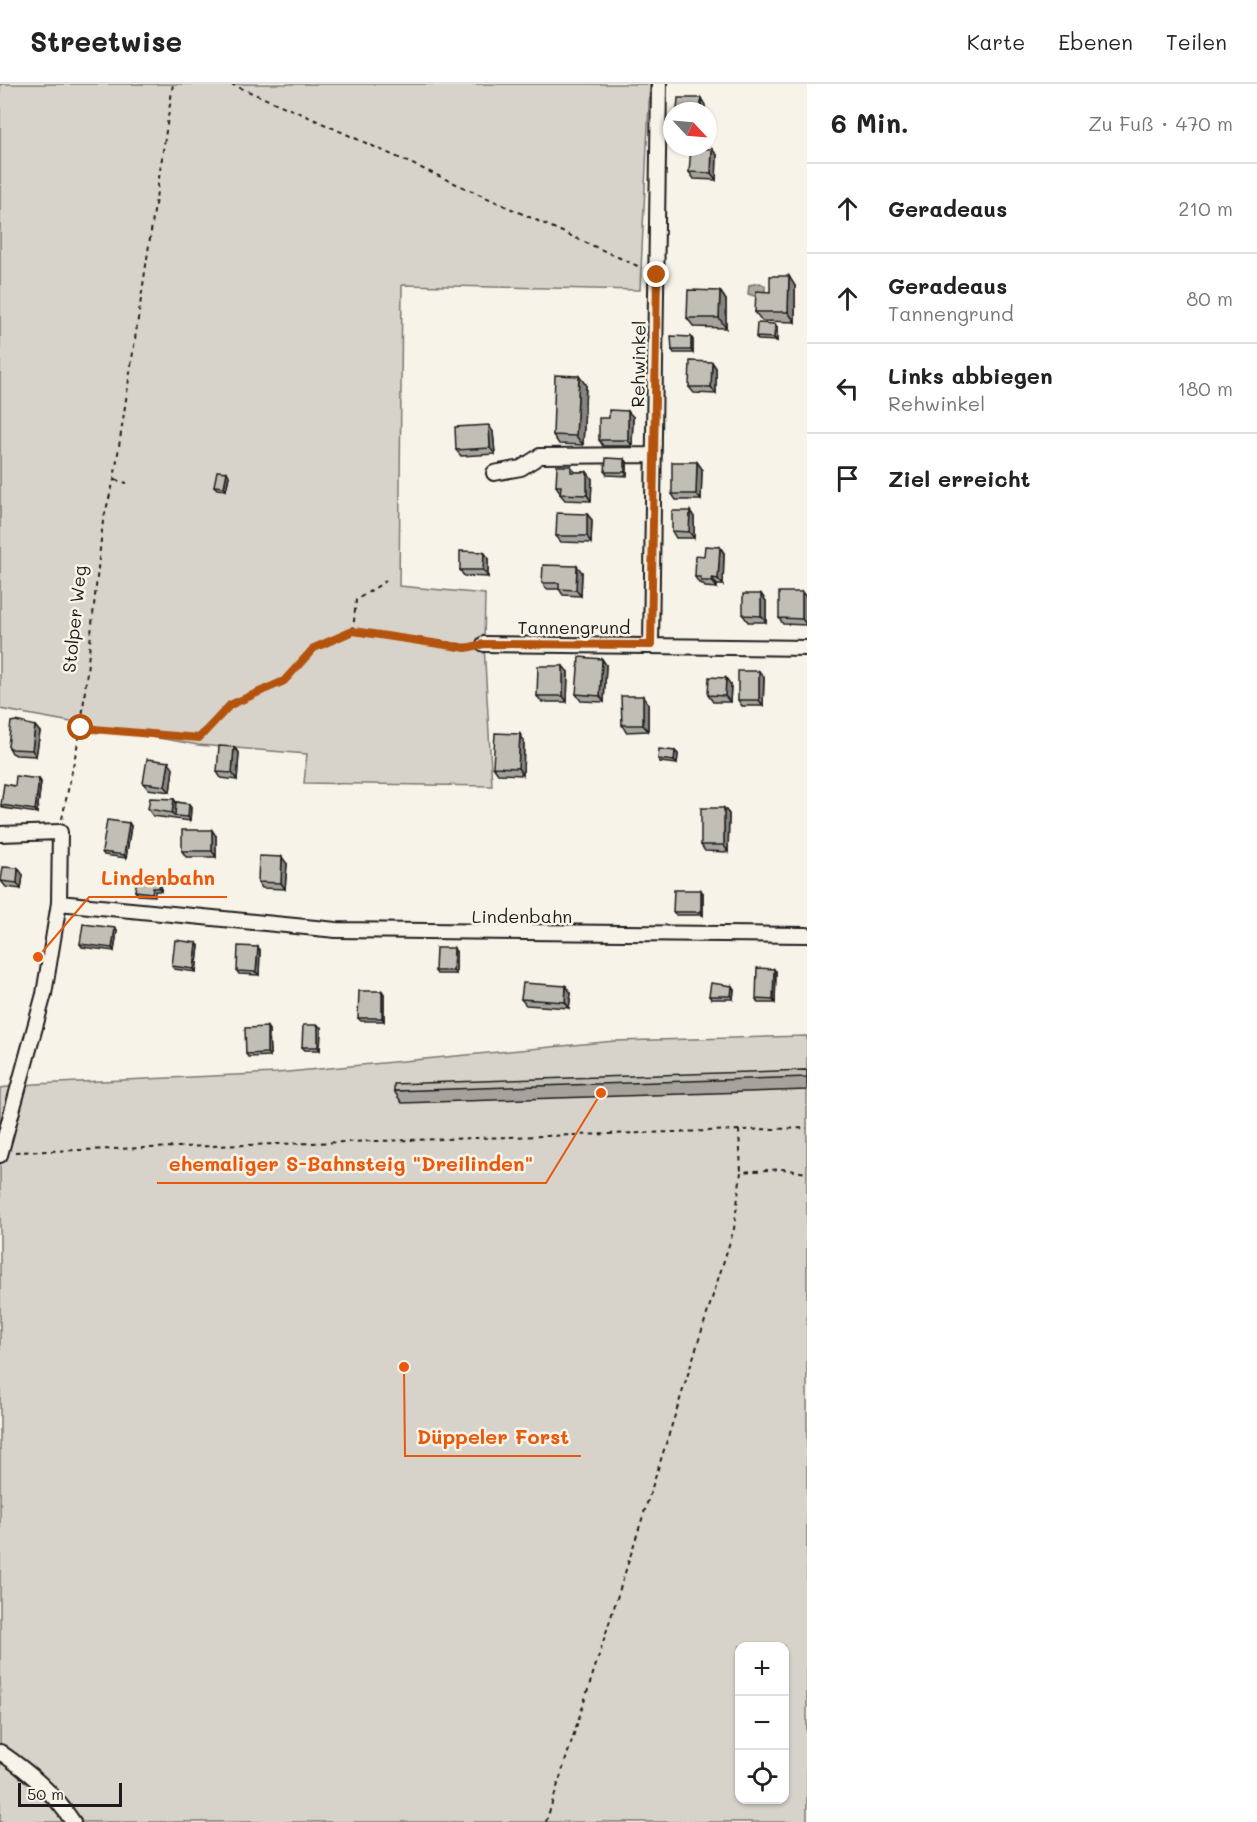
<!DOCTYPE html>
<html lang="de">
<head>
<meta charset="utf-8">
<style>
  body { margin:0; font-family:Mali,sans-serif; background:#f6f6f6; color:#222 }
  .controls { position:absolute; right:18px; bottom:18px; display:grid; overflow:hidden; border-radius:12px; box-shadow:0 2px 4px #0004 }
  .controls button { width:54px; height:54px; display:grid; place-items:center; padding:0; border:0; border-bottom:2px solid #e0e0e0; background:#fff; color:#222; font:30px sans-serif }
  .compass { position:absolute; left:663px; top:18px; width:54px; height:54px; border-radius:50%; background:#fff; box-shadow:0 2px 4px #0004; rotate:116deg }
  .scale { position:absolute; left:18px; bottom:15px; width:104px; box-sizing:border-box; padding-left:6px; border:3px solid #1c1c1c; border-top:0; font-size:16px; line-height:21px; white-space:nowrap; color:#1c1c1c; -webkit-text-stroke:4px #f7f3e8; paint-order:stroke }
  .stop { position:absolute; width:18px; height:18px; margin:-14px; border:4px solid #b45309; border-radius:50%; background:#fff }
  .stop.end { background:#b45309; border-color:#fff; box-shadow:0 2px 6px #0008 }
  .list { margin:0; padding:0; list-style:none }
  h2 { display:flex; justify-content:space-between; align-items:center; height:78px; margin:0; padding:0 24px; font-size:26px }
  h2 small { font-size:20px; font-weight:400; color:#767676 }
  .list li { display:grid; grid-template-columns:39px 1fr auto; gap:18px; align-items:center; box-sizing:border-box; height:90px; padding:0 24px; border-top:2px solid #e0e0e0 }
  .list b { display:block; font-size:22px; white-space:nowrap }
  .list p { margin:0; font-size:20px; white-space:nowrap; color:#767676 }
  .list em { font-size:20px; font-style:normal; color:#767676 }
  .icon { flex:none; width:33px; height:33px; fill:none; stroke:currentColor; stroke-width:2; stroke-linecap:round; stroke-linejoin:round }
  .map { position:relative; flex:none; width:807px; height:1738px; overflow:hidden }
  header { display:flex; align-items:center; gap:36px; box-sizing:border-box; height:84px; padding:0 30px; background:#fff; border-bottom:2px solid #e0e0e0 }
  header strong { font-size:28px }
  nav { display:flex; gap:33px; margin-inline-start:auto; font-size:21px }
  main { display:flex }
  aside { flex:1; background:#fff }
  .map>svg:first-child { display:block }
  .green { fill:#d7d3cb; stroke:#7a7874; stroke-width:1.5; fill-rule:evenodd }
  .water { fill:#aca9a2; stroke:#72716c; stroke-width:1.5 }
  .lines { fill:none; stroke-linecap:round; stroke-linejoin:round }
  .minor-casing { stroke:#1c1c1c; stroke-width:18 }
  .path { stroke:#1c1c1c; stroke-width:2; stroke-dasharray:4.5 4.5; stroke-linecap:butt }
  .minor { stroke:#f7f3e8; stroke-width:14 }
  .wall { fill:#a5a39c; stroke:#1c1c1c; stroke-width:1.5 }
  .shaded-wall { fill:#86857f; stroke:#1c1c1c; stroke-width:1.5 }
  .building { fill:#c0beb5; stroke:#1c1c1c; stroke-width:1.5 }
  .route { stroke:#b45309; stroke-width:8 }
  .labels { text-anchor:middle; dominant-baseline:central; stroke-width:5; stroke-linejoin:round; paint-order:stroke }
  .street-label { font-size:18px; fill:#1c1c1c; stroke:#f7f3e8 }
  .leader { fill:none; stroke:#e8590c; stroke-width:2 }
  .callout-dot { fill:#e8590c; stroke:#f7f3e8; stroke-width:2 }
  .callout-label { font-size:20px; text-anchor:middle; font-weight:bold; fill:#e8590c; stroke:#f7f3e8; stroke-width:5; stroke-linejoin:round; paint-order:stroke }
</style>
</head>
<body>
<header>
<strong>Streetwise</strong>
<nav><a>Karte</a><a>Ebenen</a><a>Teilen</a></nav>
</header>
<main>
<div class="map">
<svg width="807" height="1738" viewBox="0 0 807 1738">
  <rect width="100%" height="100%" fill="#f7f3e8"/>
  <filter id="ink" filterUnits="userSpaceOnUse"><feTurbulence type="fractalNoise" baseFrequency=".0167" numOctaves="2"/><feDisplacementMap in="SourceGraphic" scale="12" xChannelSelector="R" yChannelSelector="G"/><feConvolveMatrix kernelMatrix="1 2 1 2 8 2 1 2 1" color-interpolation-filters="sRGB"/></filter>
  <g filter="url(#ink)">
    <path class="green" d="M 0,0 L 650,0 L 640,206 L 402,201 L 399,502 L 485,510 L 484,560 L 492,702 L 304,699 L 307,670 L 198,661 L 0,625 Z
      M 807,952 L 807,1738 L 0,1738 L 0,1004 L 35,1000 L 277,989 L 615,957 ZM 740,1562 L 784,1562 L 784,1716 L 740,1716 Z"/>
    <path class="water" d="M 760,199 L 765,202 L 765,208 L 754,212 L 748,210 L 749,201 Z"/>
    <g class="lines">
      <g class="minor-casing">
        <path id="minor" d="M 494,389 L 521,384 L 540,372 L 654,371
          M 484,560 L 807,564
          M 651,561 L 659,0
          M 0,750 L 60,748 L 59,819 L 44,910 L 0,1071
          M 59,819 L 336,846 L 807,851
          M 0,1668 C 29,1688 54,1709 73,1738"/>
      </g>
      <path class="path" d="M 231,0 L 304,31 L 642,184
        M 115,396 L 127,399
        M 353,547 L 356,516 L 386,497
        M 81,644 L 199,654 L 230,621 L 284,597 L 313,564 L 353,547 L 472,562
        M 62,735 L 81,644 L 103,437 L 114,396 L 173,0
        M 739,1046 L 741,1088
        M 15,1068 L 807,1044
        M 546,1738 L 734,1145 L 741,1088 L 782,1085 L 807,1089"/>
      <use href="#minor" class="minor"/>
    </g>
    <path class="wall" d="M 717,71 L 716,96 L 694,95 L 689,88 Z
      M 795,202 L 795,238 L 762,237 L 755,228 L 770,208 Z
      M 720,207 L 726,216 L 726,244 L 694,243 L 687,234 Z
      M 775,240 L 777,243 L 777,257 L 758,256 L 756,253 Z
      M 691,253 L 693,256 L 693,269 L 674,269 L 672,266 Z
      M 712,278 L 716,284 L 716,310 L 694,309 L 689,303 Z
      M 586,301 L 583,361 L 559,360 L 553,351 Z
      M 633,333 L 632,362 L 603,362 L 599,356 Z
      M 493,348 L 495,370 L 461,372 L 456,366 Z
      M 627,378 L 627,392 L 607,391 L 605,388 Z
      M 697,378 L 702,385 L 701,416 L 676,416 L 672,410 Z
      M 571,382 L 575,388 L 587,388 L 592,395 L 591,417 L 565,416 L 560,410 L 560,408 L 556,402 Z
      M 227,388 L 229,392 L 226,406 L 217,405 L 214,402 Z
      M 690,427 L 694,433 L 694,454 L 676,454 L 672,447 Z
      M 587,430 L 592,436 L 591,459 L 561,458 L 556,452 Z
      M 720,463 L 724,469 L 723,501 L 717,501 L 717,504 L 705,503 L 703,500 L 699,499 L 695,493 L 704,472 Z
      M 484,468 L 488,474 L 488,493 L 464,492 L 460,486 Z
      M 582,488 L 581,512 L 563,511 L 559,505 L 547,505 L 542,499 Z
      M 761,510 L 766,517 L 766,538 L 748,538 L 743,531 Z
      M 807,514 L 807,541 L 783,540 L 779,534 Z
      M 602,575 L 606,581 L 604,618 L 581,617 L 576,610 Z
      M 568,588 L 567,618 L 542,618 L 537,612 Z
      M 764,593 L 763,622 L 742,622 L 738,616 Z
      M 731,601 L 730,618 L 713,618 L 708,611 Z
      M 643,612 L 648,619 L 648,647 L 626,648 L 622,641 Z
      M 35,642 L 40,648 L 36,672 L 16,671 L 12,669 L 8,662 Z
      M 520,650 L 524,657 L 523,691 L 498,690 L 493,683 Z
      M 675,667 L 678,670 L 677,680 L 660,678 L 658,675 Z
      M 239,669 L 237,696 L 221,694 L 217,688 Z
      M 173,684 L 170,708 L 148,705 L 143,699 Z
      M 39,695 L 41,698 L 37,729 L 3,724 L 1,721 L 15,702 Z
      M 176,718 L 189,720 L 191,723 L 190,737 L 153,732 L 148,725 Z
      M 724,724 L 729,730 L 728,768 L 705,767 L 701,761 Z
      M 129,739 L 131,742 L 126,774 L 104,771 L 102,768 Z
      M 216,752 L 216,773 L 186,773 L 182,767 Z
      M 287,780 L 285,805 L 262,804 L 258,798 Z
      M 23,791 L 21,805 L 6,803 L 1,797 Z
      M 160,791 L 162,794 L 161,807 L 155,807 L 155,812 L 138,811 L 135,807 Z
      M 703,809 L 703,831 L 676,831 L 673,828 Z
      M 115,844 L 117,847 L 114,867 L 82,863 L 80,860 Z
      M 199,862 L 196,888 L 174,885 L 172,882 Z
      M 260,866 L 259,891 L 239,890 L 237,887 Z
      M 456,868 L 456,890 L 437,890 L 435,887 Z
      M 776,888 L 775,919 L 758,919 L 756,915 Z
      M 734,905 L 733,915 L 711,915 L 709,912 Z
      M 382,907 L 384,910 L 384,937 L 361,937 L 358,934 Z
      M 571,909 L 569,924 L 526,921 L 521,915 Z
      M 267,943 L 269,946 L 270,972 L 248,973 L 246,970 Z
      M 321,944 L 320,966 L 305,966 L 302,963 Z
      M 807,986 L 807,1006 L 402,1019 L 394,1007 Z"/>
    <path class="shaded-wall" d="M 701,14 L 705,21 L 705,27 L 701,27 Z
      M 712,65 L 717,71 L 716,96 L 711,89 Z
      M 789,192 L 795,202 L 795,238 L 788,228 Z
      M 720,207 L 726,216 L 726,244 L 719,234 Z
      M 775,240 L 777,243 L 777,257 L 774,254 Z
      M 691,253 L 693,256 L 693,269 L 691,266 Z
      M 712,278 L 716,284 L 716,310 L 711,303 Z
      M 579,292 L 586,301 L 583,361 L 576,352 Z
      M 628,327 L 633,333 L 632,362 L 628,356 Z
      M 489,341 L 493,348 L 495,370 L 490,364 Z
      M 625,375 L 627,378 L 627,392 L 625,388 Z
      M 697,378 L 702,385 L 701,416 L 696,410 Z
      M 227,388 L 229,392 L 226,406 L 224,403 Z
      M 587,388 L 592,395 L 591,417 L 587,411 Z
      M 690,427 L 694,433 L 694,454 L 689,448 Z
      M 587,430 L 592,436 L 591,459 L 587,452 Z
      M 720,463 L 724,469 L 723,501 L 718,495 Z
      M 484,468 L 488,474 L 488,493 L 483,486 Z
      M 577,482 L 582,488 L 581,512 L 576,506 Z
      M 712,494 L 717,501 L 717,504 L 712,497 Z
      M 802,508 L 807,514 L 807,541 L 802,535 Z
      M 761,510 L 766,517 L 766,538 L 761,532 Z
      M 602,575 L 606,581 L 604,618 L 600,612 Z
      M 563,582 L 568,588 L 567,618 L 563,612 Z
      M 759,587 L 764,593 L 763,622 L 759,616 Z
      M 726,594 L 731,601 L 730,618 L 725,612 Z
      M 643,612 L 648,619 L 648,647 L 643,641 Z
      M 35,642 L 40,648 L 36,672 L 32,666 Z
      M 520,650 L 524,657 L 523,691 L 518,684 Z
      M 234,663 L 239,669 L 237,696 L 232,689 Z
      M 675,667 L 678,670 L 677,680 L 674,677 Z
      M 169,678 L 173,684 L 170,708 L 165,702 Z
      M 39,695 L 41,698 L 37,729 L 35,726 Z
      M 174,715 L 179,722 L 175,732 L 172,729 Z
      M 189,720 L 191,723 L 190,737 L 188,733 Z
      M 724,724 L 729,730 L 728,768 L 724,761 Z
      M 129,739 L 131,742 L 126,774 L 124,771 Z
      M 212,746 L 216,752 L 216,773 L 212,767 Z
      M 282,773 L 287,780 L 285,805 L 281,799 Z
      M 18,784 L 23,791 L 21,805 L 17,799 Z
      M 160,791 L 162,794 L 161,807 L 159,804 Z
      M 701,806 L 703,809 L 703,831 L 701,828 Z
      M 115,844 L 117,847 L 114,867 L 112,864 Z
      M 197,859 L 199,862 L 196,888 L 194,885 Z
      M 258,863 L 260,866 L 259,891 L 256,888 Z
      M 454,864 L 456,868 L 456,890 L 453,887 Z
      M 774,885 L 776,888 L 775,919 L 773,916 Z
      M 566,902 L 571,909 L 569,924 L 565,918 Z
      M 732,902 L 734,905 L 733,915 L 731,912 Z
      M 382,907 L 384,910 L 384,937 L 382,934 Z
      M 318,941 L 321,944 L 320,966 L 318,963 Z
      M 267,943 L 269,946 L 270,972 L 267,969 Z"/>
    <path class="building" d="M 678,14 L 701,14 L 701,27 L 677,27 Z
      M 691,64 L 712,65 L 711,89 L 689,88 Z
      M 770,192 L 789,192 L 788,228 L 755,228 L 756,207 L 770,208 Z
      M 688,206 L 720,207 L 719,234 L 687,234 Z
      M 757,239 L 775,240 L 774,254 L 756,253 Z
      M 671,252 L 691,253 L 691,266 L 672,266 Z
      M 690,277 L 712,278 L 711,303 L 689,303 Z
      M 555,291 L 579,292 L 576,352 L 553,351 Z
      M 609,326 L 628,327 L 628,356 L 599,356 L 599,334 L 609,334 Z
      M 489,341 L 490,364 L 456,366 L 455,343 Z
      M 606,374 L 625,375 L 625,388 L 605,388 Z
      M 672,378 L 697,378 L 696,410 L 672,410 Z
      M 557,382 L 571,382 L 571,388 L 587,388 L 587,411 L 560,410 L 561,402 L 556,402 Z
      M 217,387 L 227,388 L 224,403 L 214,402 Z
      M 672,427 L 690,427 L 689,448 L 672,447 Z
      M 557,429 L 587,430 L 587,452 L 556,452 Z
      M 705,462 L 720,463 L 718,495 L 712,494 L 712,497 L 701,497 L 701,493 L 695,493 L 696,471 L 704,472 Z
      M 460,467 L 484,468 L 483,486 L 460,486 Z
      M 543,481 L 577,482 L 576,506 L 559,505 L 559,499 L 542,499 Z
      M 779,508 L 802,508 L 802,535 L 779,534 Z
      M 743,510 L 761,510 L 761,532 L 743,531 Z
      M 579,573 L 602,575 L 600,612 L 576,610 Z
      M 538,582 L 563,582 L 563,612 L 537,612 Z
      M 738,587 L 759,587 L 759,616 L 738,616 Z
      M 709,593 L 726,594 L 725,612 L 708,611 Z
      M 621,612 L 643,612 L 643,641 L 622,641 Z
      M 16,637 L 35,642 L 32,666 L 12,665 L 8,662 L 11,638 Z
      M 495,649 L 520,650 L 518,684 L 493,683 Z
      M 219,662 L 234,663 L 232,689 L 217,688 Z
      M 659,665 L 675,667 L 674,677 L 658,675 Z
      M 147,675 L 169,678 L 165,702 L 143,699 Z
      M 16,692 L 39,695 L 35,726 L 1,721 L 4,700 L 15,702 Z
      M 150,714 L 174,715 L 172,729 L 148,725 Z
      M 176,718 L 189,720 L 188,733 L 175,732 Z
      M 701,724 L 724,724 L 724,761 L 701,761 Z
      M 107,736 L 129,739 L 124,771 L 102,768 Z
      M 182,746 L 212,746 L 212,767 L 182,767 Z
      M 259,772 L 282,773 L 281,799 L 258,798 Z
      M 3,783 L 18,784 L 17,799 L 1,797 Z
      M 138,789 L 160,791 L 159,804 L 153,804 L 152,809 L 135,807 Z
      M 674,806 L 701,806 L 701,828 L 673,828 Z
      M 83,840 L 115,844 L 112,864 L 80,860 Z
      M 175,856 L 197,859 L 194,885 L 172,882 Z
      M 238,862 L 258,863 L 256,888 L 237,887 Z
      M 436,864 L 454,864 L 453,887 L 435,887 Z
      M 757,884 L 774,885 L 773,916 L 756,915 Z
      M 523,899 L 566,902 L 565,918 L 521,915 Z
      M 711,899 L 732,902 L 731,912 L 709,912 Z
      M 359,907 L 382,907 L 382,934 L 358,934 Z
      M 303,941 L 318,941 L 318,963 L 302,963 Z
      M 267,943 L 267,969 L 246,970 L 245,944 Z
      M 807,986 L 807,993 L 394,1007 L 394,1000 Z"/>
  </g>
  <g class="lines" filter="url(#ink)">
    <path class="route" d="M 81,644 L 199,654 L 230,621 L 284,597 L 314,564 L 353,547 L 466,564 L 484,560 L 651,561 L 657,191"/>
  </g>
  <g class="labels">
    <g class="street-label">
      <text transform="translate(638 280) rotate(-89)">Rehwinkel</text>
      <text transform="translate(74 535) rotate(-84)">Stolper Weg</text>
      <text x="574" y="543">Tannengrund</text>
      <text x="522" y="832">Lindenbahn</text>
    </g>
  </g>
  <path class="leader" d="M38 873L89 813H227M601 1009L546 1099H157M404 1283L405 1372H581"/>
  <g class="callout-dot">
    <circle cx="38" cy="873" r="6"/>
    <circle cx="601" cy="1009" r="6"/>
    <circle cx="404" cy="1283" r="6"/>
  </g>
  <g class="callout-label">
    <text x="158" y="801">Lindenbahn</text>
    <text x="351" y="1087">ehemaliger S-Bahnsteig "Dreilinden"</text>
    <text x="493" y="1360">Düppeler Forst</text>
  </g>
</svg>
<div class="controls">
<button>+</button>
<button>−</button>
<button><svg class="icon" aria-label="locate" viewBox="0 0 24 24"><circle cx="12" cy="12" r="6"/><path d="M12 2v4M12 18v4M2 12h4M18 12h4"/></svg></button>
</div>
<svg class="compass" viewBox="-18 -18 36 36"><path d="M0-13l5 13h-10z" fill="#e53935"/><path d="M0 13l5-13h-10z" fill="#767676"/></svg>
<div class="scale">50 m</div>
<div class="stop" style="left:81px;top:644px"></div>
<div class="stop end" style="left:657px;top:191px"></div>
</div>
<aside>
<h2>6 Min.<small>Zu Fuß · 470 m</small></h2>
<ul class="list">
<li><svg class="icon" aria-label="ahead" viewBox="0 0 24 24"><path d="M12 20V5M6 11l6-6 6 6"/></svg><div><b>Geradeaus</b></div><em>210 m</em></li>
<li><svg class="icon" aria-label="ahead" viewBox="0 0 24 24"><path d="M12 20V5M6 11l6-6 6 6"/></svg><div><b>Geradeaus</b><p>Tannengrund</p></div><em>80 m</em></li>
<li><svg class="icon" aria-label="left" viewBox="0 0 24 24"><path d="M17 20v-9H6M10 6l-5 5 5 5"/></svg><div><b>Links abbiegen</b><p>Rehwinkel</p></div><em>180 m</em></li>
<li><svg class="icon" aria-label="arrive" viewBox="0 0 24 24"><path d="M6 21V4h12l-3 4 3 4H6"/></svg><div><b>Ziel erreicht</b></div></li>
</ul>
</aside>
</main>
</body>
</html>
